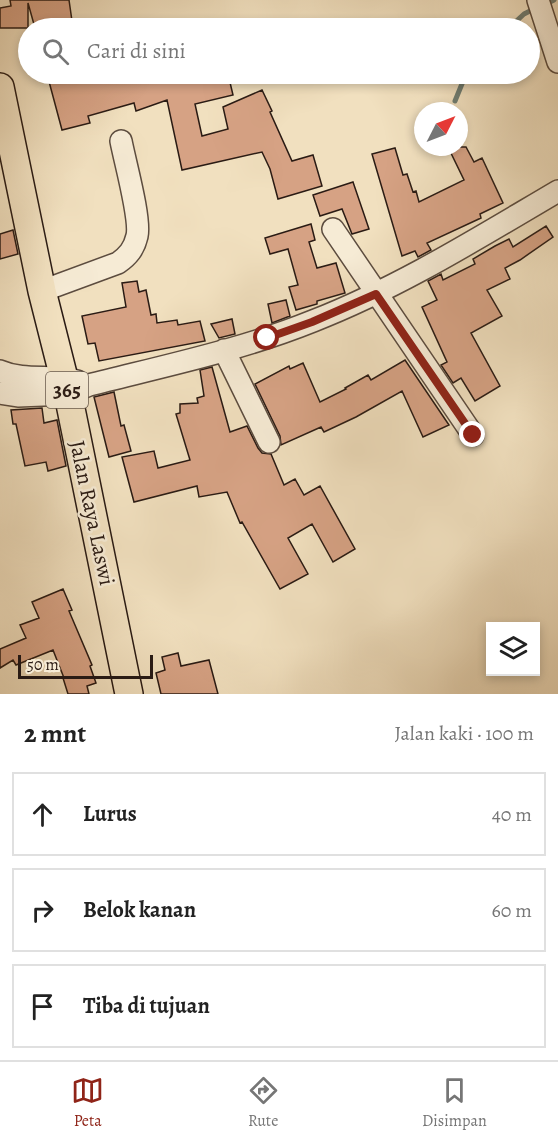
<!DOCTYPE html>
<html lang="id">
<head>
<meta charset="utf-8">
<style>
  body { margin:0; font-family:Alegreya,serif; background:#f2f2f2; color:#222 }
  .controls { position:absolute; right:18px; bottom:18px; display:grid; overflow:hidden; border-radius:0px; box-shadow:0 3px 9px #0003 }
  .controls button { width:54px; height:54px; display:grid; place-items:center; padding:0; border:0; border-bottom:2px solid #e0e0e0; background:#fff; color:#222; font:30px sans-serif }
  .compass { position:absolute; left:414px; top:102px; width:54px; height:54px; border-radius:50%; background:#fff; box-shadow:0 3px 9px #0003; rotate:48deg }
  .scale { position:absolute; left:18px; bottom:15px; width:135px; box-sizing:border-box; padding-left:6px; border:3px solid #2a1b14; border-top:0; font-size:16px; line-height:21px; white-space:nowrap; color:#2a1b14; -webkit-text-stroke:4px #f6ebd5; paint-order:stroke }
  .stop { position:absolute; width:18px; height:18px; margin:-14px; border:4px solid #8f2418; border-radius:50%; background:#fff }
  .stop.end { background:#8f2418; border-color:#fff; box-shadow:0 2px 6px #0008 }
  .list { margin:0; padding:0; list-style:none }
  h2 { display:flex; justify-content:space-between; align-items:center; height:78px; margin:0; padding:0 24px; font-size:26px }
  h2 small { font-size:20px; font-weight:400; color:#767676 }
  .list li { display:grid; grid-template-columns:39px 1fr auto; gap:18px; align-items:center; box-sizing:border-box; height:84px; margin:0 12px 12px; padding:0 12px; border:2px solid #e0e0e0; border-radius:0px }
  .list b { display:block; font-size:22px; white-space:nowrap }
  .list em { font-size:20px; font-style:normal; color:#767676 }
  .icon { flex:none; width:33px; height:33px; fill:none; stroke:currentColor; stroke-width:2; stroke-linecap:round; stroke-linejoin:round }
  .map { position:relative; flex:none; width:558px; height:694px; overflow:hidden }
  .search { position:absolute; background:#fff; box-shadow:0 3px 9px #0003; left:18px; right:18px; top:18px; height:66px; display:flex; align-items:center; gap:15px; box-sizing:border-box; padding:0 21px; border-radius:33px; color:#767676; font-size:22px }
  .sheet { height:366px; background:#fff }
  nav { display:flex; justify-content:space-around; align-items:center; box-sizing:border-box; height:84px; border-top:2px solid #e0e0e0; background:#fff; font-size:16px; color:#767676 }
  nav a { display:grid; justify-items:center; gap:3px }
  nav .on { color:#8f2418 }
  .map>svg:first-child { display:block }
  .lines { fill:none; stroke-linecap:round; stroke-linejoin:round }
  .stream { stroke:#6e7c71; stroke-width:5 }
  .building { fill:#d6a284; stroke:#2a1b14; stroke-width:1.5 }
  .minor-casing { stroke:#5c4c3f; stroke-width:24 }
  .major-casing { stroke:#2a1b14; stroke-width:30 }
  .minor { stroke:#f6ebd5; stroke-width:21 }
  .major { stroke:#f1e0bf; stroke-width:27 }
  .route { stroke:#8f2418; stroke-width:8 }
  .labels { text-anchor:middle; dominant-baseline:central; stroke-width:5; stroke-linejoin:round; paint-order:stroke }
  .shield { fill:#f6ebd5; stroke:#67594e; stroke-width:1.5 }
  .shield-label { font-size:21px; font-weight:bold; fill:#2a1b14 }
  .street-label { font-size:22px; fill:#2a1b14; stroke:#f6ebd5 }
</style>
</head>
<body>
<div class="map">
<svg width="558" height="694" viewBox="0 0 558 694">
  <rect width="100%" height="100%" fill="#f1e0bf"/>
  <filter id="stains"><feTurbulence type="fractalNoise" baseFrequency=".00333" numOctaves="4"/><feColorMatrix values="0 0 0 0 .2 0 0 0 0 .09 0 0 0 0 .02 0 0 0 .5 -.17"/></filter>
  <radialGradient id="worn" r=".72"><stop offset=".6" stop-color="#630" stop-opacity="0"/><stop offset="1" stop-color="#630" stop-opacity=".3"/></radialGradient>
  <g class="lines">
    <path class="stream" d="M 544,5 L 554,0
      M 509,28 L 524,14 L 536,8
      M 455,101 L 466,74"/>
  </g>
  <path class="building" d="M 10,0 L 69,0 L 73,28 L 35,28 L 28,3 L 28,28 L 0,28 L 0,8 L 11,6 Z
    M 47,74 L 77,74 L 78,79 L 101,74 L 228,74 L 233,95 L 195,104 L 202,136 L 228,129 L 223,107 L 262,90 L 272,111 L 270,112 L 292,161 L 313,155 L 322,186 L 278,199 L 270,169 L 262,152 L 182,170 L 167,100 L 136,111 L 134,103 L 88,116 L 90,123 L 62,130 Z
    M 448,147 L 466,147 L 474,162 L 482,158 L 503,203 L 480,214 L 481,218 L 427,243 L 431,250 L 418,257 L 415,251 L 402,256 L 372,154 L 395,148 L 403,175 L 407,174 L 413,192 L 416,191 L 419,202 L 464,180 Z
    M 353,182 L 369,229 L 352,234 L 342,209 L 320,216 L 313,195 Z
    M 311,224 L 315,240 L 309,242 L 317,268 L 336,263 L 345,293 L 317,301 L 317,304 L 296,310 L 289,287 L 298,285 L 288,249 L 270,254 L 265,238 Z
    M 546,226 L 553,237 L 520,260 L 505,268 L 510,279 L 487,290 L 502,316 L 471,333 L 500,386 L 475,401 L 461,378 L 453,383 L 441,365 L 447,362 L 422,307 L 437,300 L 428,281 L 441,274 L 443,280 L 475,264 L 473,259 L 495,246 L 509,239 L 513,247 Z
    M 13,230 L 18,254 L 0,259 L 0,234 Z
    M 137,281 L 139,292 L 146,290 L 151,315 L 156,314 L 157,323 L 177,320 L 178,325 L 200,321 L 205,341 L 99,361 L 95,343 L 88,344 L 82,316 L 126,307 L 122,283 Z
    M 286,300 L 290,316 L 272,323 L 268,304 Z
    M 232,319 L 235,334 L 219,338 L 211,324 Z
    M 405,360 L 449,425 L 423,437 L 402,391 L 356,417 L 324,432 L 321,427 L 281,445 L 280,436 L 255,384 L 289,366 L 290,369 L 303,363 L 320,402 L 346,389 L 345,388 L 368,375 L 371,380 Z
    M 212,367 L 230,432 L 247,426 L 258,448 L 262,453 L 271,454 L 284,485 L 295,479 L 304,495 L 320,486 L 355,549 L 333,562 L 312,524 L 288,538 L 308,574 L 280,589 L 242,522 L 240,523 L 227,492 L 199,497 L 197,486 L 134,502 L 122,457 L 154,451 L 158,468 L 190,460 L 176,414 L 180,413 L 180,404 L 198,403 L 197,398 L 204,396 L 200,370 Z
    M 114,392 L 121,426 L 124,425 L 131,451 L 109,457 L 94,397 Z
    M 42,408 L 44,423 L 57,420 L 66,466 L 48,471 L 46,462 L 25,466 L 16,424 L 13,424 L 11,410 Z
    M 63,589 L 72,610 L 69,611 L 92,665 L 90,666 L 96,683 L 87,686 L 89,694 L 68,694 L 63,678 L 64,678 L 53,650 L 16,665 L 13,660 L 0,668 L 0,649 L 26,638 L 20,625 L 39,618 L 32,602 Z
    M 178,653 L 181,666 L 209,660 L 218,694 L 161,694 L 156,673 L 165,670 L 162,657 Z"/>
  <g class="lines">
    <g class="minor-casing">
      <path id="minor" d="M 538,0 L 558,62
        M 333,229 L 473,435
        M 42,291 L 118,263 C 128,256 134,249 137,236 C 141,219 125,162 121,141
        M 224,350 L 269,442
        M 0,371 C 25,382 52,374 77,381
        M 0,393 L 18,396 L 68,394 L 89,385 C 164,366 241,350 313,321 C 400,287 478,238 558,191"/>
    </g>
    <g class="major-casing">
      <path id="major" d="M 0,87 L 42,291 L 68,394 L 129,694"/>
    </g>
    <use href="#minor" class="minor"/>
    <use href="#major" class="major"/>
  </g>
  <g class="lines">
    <path class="route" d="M 267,338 L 312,322 L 376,294 L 473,435"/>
  </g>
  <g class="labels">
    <rect class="shield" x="46" y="372" width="42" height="36" rx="4.5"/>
    <g class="shield-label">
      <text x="67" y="390">365</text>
    </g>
    <g class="street-label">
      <text transform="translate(92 513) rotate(78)">Jalan Raya Laswi</text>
    </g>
  </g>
  <rect width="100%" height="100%" filter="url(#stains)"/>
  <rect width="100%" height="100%" fill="url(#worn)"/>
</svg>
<div class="controls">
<button><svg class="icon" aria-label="layers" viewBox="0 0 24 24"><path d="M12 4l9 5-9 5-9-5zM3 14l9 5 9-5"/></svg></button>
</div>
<svg class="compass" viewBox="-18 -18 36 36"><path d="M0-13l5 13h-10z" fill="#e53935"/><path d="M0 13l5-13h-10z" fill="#767676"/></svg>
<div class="scale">50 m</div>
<div class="stop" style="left:267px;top:338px"></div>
<div class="stop end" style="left:473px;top:435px"></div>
<div class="search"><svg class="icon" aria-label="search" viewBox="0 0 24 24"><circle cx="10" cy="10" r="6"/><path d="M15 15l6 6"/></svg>Cari di sini</div>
</div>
<section class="sheet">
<h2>2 mnt<small>Jalan kaki · 100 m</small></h2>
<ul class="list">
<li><svg class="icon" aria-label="ahead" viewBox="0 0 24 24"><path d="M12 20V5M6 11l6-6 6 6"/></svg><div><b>Lurus</b></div><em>40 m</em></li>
<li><svg class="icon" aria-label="right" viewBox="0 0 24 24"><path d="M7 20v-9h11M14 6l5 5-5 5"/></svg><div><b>Belok kanan</b></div><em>60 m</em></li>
<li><svg class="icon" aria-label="arrive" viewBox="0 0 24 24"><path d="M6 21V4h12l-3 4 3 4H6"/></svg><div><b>Tiba di tujuan</b></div></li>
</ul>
</section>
<nav>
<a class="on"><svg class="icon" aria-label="map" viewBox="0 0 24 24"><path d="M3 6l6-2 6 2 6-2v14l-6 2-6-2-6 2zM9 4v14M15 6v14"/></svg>Peta</a>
<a><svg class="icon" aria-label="directions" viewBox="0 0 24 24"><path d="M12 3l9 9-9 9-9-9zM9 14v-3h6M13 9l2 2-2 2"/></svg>Rute</a>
<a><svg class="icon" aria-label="saved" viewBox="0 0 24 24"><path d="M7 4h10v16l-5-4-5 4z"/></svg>Disimpan</a>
</nav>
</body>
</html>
